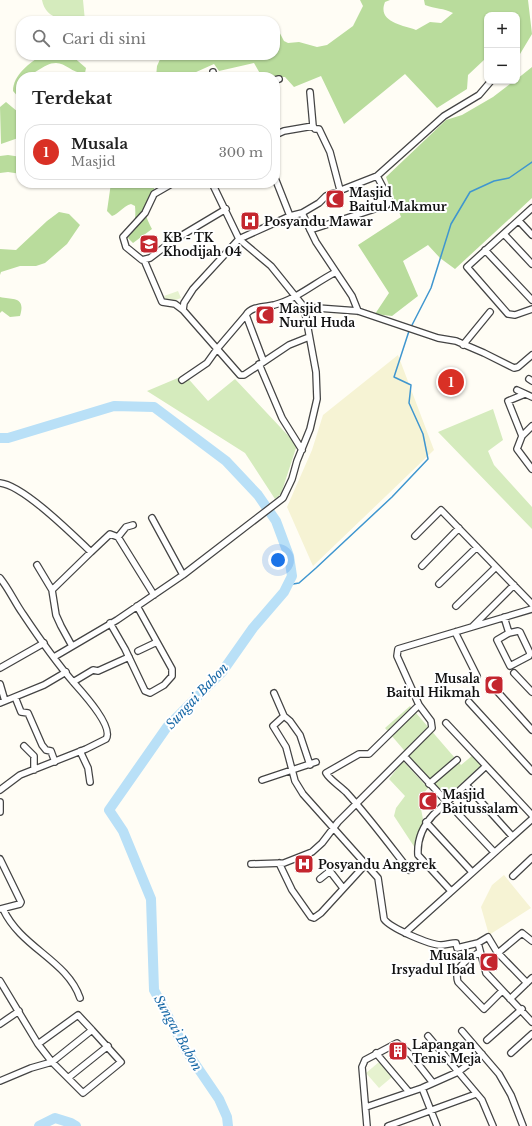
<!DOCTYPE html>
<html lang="id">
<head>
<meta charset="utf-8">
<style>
  body { margin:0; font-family:"Libre Baskerville",serif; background:#f6f6f6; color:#222 }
  .controls { position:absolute; right:12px; top:12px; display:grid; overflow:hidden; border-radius:8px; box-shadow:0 1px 3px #0004 }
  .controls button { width:36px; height:36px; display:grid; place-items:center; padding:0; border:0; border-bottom:1px solid #e0e0e0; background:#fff; color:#222; font:20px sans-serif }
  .you { position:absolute; left:278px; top:560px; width:14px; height:14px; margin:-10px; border:3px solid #fff; border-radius:50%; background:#1a73e8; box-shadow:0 0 0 6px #1a73e833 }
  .badge { display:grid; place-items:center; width:26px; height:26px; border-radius:50%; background:#d93025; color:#fff; font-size:13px; font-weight:700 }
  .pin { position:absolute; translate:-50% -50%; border:2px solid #fff; box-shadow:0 1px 4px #0006 }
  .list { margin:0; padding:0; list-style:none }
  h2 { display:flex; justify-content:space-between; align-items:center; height:52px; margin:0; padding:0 16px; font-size:17px }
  h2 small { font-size:13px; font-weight:400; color:#767676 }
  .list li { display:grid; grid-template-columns:26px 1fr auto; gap:12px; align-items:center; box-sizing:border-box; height:56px; margin:0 8px 8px; padding:0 8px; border:1px solid #e0e0e0; border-radius:16px }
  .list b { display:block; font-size:15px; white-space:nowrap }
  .list p { margin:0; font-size:13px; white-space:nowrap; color:#767676 }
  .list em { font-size:13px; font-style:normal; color:#767676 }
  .icon { flex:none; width:22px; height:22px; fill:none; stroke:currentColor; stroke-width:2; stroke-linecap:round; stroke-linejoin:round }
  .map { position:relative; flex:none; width:532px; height:1126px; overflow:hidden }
  .search { position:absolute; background:#fff; box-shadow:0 1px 3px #0004; left:16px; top:16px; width:264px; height:44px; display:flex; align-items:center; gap:10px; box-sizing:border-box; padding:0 14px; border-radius:16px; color:#767676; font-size:15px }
  .panel { position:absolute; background:#fff; box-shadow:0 1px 3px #0004; left:16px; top:72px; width:264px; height:116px; border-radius:16px }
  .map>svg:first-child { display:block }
  .farmland { fill:#f6f3d4 }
  .green { fill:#d5ebbd }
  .forest { fill:#b9dc9c }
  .pitch { fill:#e6f2cf }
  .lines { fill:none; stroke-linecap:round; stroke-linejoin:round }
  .stream { stroke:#3f96cf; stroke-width:1.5 }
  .river { stroke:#b9e0f7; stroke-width:10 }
  .minor-casing { stroke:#444; stroke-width:8 }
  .minor { stroke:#fff; stroke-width:5.5 }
  .labels { text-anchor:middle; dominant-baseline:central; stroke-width:4; stroke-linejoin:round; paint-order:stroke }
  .poi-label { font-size:12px; font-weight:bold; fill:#111; stroke:#fff; text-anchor:start }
  .water-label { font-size:13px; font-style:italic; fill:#1768a6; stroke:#fff }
</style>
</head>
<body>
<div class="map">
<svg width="532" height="1126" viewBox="0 0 532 1126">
  <rect width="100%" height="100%" fill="#fffdf5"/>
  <path class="farmland" d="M 398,355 L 434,450 L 313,566 L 287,507 L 312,450 L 323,415 Z
    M 504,875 L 531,908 L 489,935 L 481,907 L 492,885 Z"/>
  <path class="green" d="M 42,0 L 83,0 L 85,21 C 68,21 46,21 42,0 Z
    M 185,375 L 208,401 L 235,379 L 297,445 L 281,494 L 275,499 L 245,453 L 147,391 Z
    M 493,409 L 503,440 L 488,451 L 494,465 L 532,507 L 532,529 L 438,432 Z
    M 410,706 L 461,765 L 473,755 L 482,765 L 445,798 L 385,728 Z
    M 403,761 L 428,788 L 419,799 L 423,819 L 417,851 L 394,816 L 396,808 L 405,796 L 389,779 Z"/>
  <path class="forest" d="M 360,0 L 390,0 L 385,2 C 377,22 402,25 416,30 L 430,22 L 441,23 L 453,13 C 444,8 435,9 425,5 L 424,0 L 528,0 L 532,34 L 517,59 L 517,15 L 487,15 L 487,61 L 485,59 L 468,75 L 467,89 L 437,108 L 405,74 L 344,124 L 321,76 L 294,87 L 285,77 L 262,77 L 254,63 L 219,71 L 214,64 L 185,77 L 156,77 L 157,66 L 162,55 L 188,55 L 190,57 L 195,55 L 275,55 L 275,24 L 284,41 L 288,43 L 299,42 L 317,47 L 327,45 L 353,26 L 363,6 Z
    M 221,16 L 266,21 L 213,21 L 215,17 Z
    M 43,55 L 71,55 L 86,68 L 85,73 C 73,74 66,63 56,63 C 43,63 34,77 21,77 L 21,100 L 13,91 C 13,75 30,62 43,55 Z
    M 532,67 L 532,198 L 455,269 L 440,258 L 428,245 L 403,261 L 418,296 L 392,316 L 375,314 L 389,293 L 358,245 L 401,217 L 386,177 L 446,120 L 462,115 L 493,97 L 514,81 L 517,81 L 517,79 Z
    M 6,102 L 18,112 L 21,113 L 21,137 L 1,144 L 0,107 Z
    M 8,155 L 21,157 L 21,174 L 8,172 L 0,173 L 0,156 Z
    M 111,183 L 154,183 L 154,190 C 142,206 143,211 152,229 L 133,243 L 128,238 C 135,228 136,217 135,206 L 131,204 C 123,206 119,214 112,216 L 107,211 Z
    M 59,212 L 69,214 L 80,225 L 67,244 L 45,263 L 36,266 L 20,266 L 1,272 L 0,275 L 0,249 L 16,250 L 47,221 Z
    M 0,297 C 13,300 26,296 20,316 L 10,317 L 2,311 L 0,313 Z"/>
  <path class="pitch" d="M 178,291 L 181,298 L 167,303 L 164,296 Z
    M 379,1062 L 392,1077 L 379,1088 L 366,1073 Z"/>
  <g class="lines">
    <path class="stream" d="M 411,327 L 431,288 L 451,224 L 470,192 L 494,181 L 509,178 L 532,162
      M 287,585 L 299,583 L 316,568 L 392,497 L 428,459 L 423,434 L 409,403 L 411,385 L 394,377 L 409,331"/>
    <path class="river" d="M 0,438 L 8,438 L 114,406 L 154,407 L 226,461 L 258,495 L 276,521 L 289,556 L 292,576 L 284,592 L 253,628 L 222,672 L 167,727 L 109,810 L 123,831 L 151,899 L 154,990 L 187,1052 L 219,1099 L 227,1117 L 228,1126
      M 39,1126 L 55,1118 L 71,1123 L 76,1126"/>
    <g class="minor-casing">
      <path id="minor" d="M 213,72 L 214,77
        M 275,80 L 279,79
        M 310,92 L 313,126
        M 275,135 L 284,131 L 313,126 L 315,129 L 319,129 L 330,152 L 340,190
        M 275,178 L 290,216
        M 173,183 L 154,194 L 145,213 L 123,237 L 126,247 L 142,260 L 150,258 L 174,240 L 226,209
        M 212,183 L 239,239 L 271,266 L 304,307 L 358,311 L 438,338 L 456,341 L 484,353 L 514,368 L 518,367 L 532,355
        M 532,208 L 467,267 L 508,314 L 515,315 L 532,309
        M 302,213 L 316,242 L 352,296 L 358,311
        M 519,221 L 532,235
        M 310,230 L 387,205 L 389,199 L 377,176
        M 504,234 L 532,264
        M 485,250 L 532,300
        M 144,260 L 162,302 L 175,304 L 183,310 L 240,375 L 244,375 L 289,345 L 309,337
        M 183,310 L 184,303 L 193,289 L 239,239 L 290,216 L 302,213 L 319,203 L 326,196 L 377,176 L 444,116 L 479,95 L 491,81
        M 463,345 L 490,312
        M 263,360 L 246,315 C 251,306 265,307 274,305 C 297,299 316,282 336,272
        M 259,364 L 282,418 L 302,450
        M 529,379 L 532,381
        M 182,380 L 207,363 L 217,349 L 246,315
        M 517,390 L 532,397
        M 532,426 L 522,436 L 517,449 L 532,469
        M 522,436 L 508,401 L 525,394
        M 0,483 C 23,485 73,535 91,552 L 52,590
        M 152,518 L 183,575
        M 415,536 L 441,510 L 532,604
        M 118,537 L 126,527 L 133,525
        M 91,552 L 110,534 L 118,537 L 154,595
        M 37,565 L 52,590 L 56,615 L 61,626 L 72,646
        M 422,566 L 459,528
        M 0,578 C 9,589 15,603 23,614 C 39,638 56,662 74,683 C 83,693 114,727 106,739 L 86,749 L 20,775 L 0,790
        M 439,584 L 477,547
        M 456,606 L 496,567
        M 504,617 L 509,633 L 497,640 L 510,666 L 529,656 L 530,653 L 520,632 L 518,631 L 509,633
        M 110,623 L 125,649 L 145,691 L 150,693 L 164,685 L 172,676 L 172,669 L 137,606
        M 473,626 L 514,585
        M 455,632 L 477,676
        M 138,651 L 157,642
        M 54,657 L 117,620 L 183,575 L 283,498 L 292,479 L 297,461 L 310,429 L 317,399 L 316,372 L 304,307
        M 0,668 L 44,643
        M 514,673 L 532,692
        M 73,682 L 93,670 L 98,671 L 129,657
        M 0,684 L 5,701
        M 496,690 L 532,730
        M 274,693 L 284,716 L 290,721 L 300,735 L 310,765
        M 15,697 L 21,712 L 28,713 L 42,745 L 46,750 L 51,751 L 55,762
        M 469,702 L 532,771
        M 0,703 L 44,685 L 66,672
        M 284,716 L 273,726 L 286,747 L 295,781 L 303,794 L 378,878 L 384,919 C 390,928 430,945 441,945 C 446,945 451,943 456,943 L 457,948 L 478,943 L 488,937 L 497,952 L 527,983
        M 446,723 L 532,815
        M 24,746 L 34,756 L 34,770
        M 80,751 L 88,768 L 90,782
        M 404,756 L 494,852
        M 262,780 L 316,762
        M 429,784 L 457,760
        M 466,785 L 512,836
        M 0,802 L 0,812
        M 426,822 L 472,872
        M 0,859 L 21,902 L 20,904 L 0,909
        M 279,863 L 292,890 L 311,917 L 314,918 L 321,913 L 365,865
        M 251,864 L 284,863 L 312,852 L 322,843 L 338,822 L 432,728 L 431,721 L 419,705 L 397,656 L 398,649 L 532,609
        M 326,866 L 343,888
        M 409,870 C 388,843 368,816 346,792 C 339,785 330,780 326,773 L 359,754 L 369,754 L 419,705
        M 513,876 L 532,858
        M 320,879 L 330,871
        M 451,891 L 418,855 C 417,840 423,826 433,815 L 486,766
        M 3,909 C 21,948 67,960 80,998
        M 405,933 L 532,819
        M 478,943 L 486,973 L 532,1022
        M 480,952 C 469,958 453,967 458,982 L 484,1009 L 502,991
        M 498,953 L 522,933 L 532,941
        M 0,981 L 38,1044 L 52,1062 L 83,1093 L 121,1062 L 92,1030
        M 510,999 L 532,978
        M 0,1024 L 19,1011
        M 462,1031 L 499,1074 L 511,1095 L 523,1126
        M 428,1036 L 482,1100 L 493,1126
        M 487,1040 L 522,1009
        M 376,1053 L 409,1092
        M 511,1053 L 532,1034
        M 68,1078 L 108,1046
        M 0,1081 L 31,1068 L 52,1062 L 92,1030 L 78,1015 L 38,1044
        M 422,1088 L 437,1126
        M 366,1107 L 422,1088 L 458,1072 L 482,1054
        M 367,1126 L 362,1067 L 365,1060 L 397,1043 L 411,1055 L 433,1083
        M 388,1126 L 476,1094"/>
    </g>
    <use href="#minor" class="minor"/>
  </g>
  <defs>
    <g id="mosque-square" transform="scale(1)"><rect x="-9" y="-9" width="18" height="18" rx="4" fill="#c4262e" stroke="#fff"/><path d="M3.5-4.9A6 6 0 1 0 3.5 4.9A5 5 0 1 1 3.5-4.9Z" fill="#fff"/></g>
    <g id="hospital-square" transform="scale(1)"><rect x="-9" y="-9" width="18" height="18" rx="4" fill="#c4262e" stroke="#fff"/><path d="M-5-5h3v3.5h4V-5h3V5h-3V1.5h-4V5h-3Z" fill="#fff"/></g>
    <g id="school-square" transform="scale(1)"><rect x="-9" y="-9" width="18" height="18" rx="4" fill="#c4262e" stroke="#fff"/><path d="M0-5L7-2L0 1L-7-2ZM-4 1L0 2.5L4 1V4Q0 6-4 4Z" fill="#fff"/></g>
    <g id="building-square" transform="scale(1)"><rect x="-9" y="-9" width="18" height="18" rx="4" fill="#c4262e" stroke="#fff"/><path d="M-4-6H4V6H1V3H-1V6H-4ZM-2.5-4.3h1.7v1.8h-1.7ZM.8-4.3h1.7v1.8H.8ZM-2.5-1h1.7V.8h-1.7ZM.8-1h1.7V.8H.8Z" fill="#fff"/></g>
  </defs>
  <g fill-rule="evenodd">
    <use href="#mosque-square" x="335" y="199"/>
    <use href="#hospital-square" x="250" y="221"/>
    <use href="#school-square" x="149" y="244"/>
    <use href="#mosque-square" x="265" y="315"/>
    <use href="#mosque-square" x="494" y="685"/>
    <use href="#mosque-square" x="428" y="801"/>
    <use href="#hospital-square" x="304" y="864"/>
    <use href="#mosque-square" x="489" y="962"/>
    <use href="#building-square" x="398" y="1051"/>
  </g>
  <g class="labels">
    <g class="poi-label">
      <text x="349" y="192">Masjid<tspan x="349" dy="14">Baitul Makmur</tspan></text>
      <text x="264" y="221">Posyandu Mawar</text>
      <text x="163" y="237">KB - TK<tspan x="163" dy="14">Khodijah 04</tspan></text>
      <text x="279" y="308">Masjid<tspan x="279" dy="14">Nurul Huda</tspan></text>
      <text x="480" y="678" text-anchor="end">Musala<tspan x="480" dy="14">Baitul Hikmah</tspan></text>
      <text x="442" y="794">Masjid<tspan x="442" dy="14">Baitussalam</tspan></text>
      <text x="318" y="864">Posyandu Anggrek</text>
      <text x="475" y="955" text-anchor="end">Musala<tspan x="475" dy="14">Irsyadul Ibad</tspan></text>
      <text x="412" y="1044">Lapangan<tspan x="412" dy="14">Tenis Meja</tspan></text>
    </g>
    <g class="water-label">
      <text transform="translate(197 696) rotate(-47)">Sungai Babon</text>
      <text transform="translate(178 1033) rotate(61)">Sungai Babon</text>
    </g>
  </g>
</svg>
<div class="controls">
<button>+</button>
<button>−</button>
</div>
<div class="you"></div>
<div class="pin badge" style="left:451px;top:382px">1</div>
<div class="search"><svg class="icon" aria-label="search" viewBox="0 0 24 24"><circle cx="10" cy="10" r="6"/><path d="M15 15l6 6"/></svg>Cari di sini</div>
<section class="panel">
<h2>Terdekat<small></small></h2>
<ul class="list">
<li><span class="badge">1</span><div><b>Musala</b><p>Masjid</p></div><em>300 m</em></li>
</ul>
</section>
</div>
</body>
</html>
